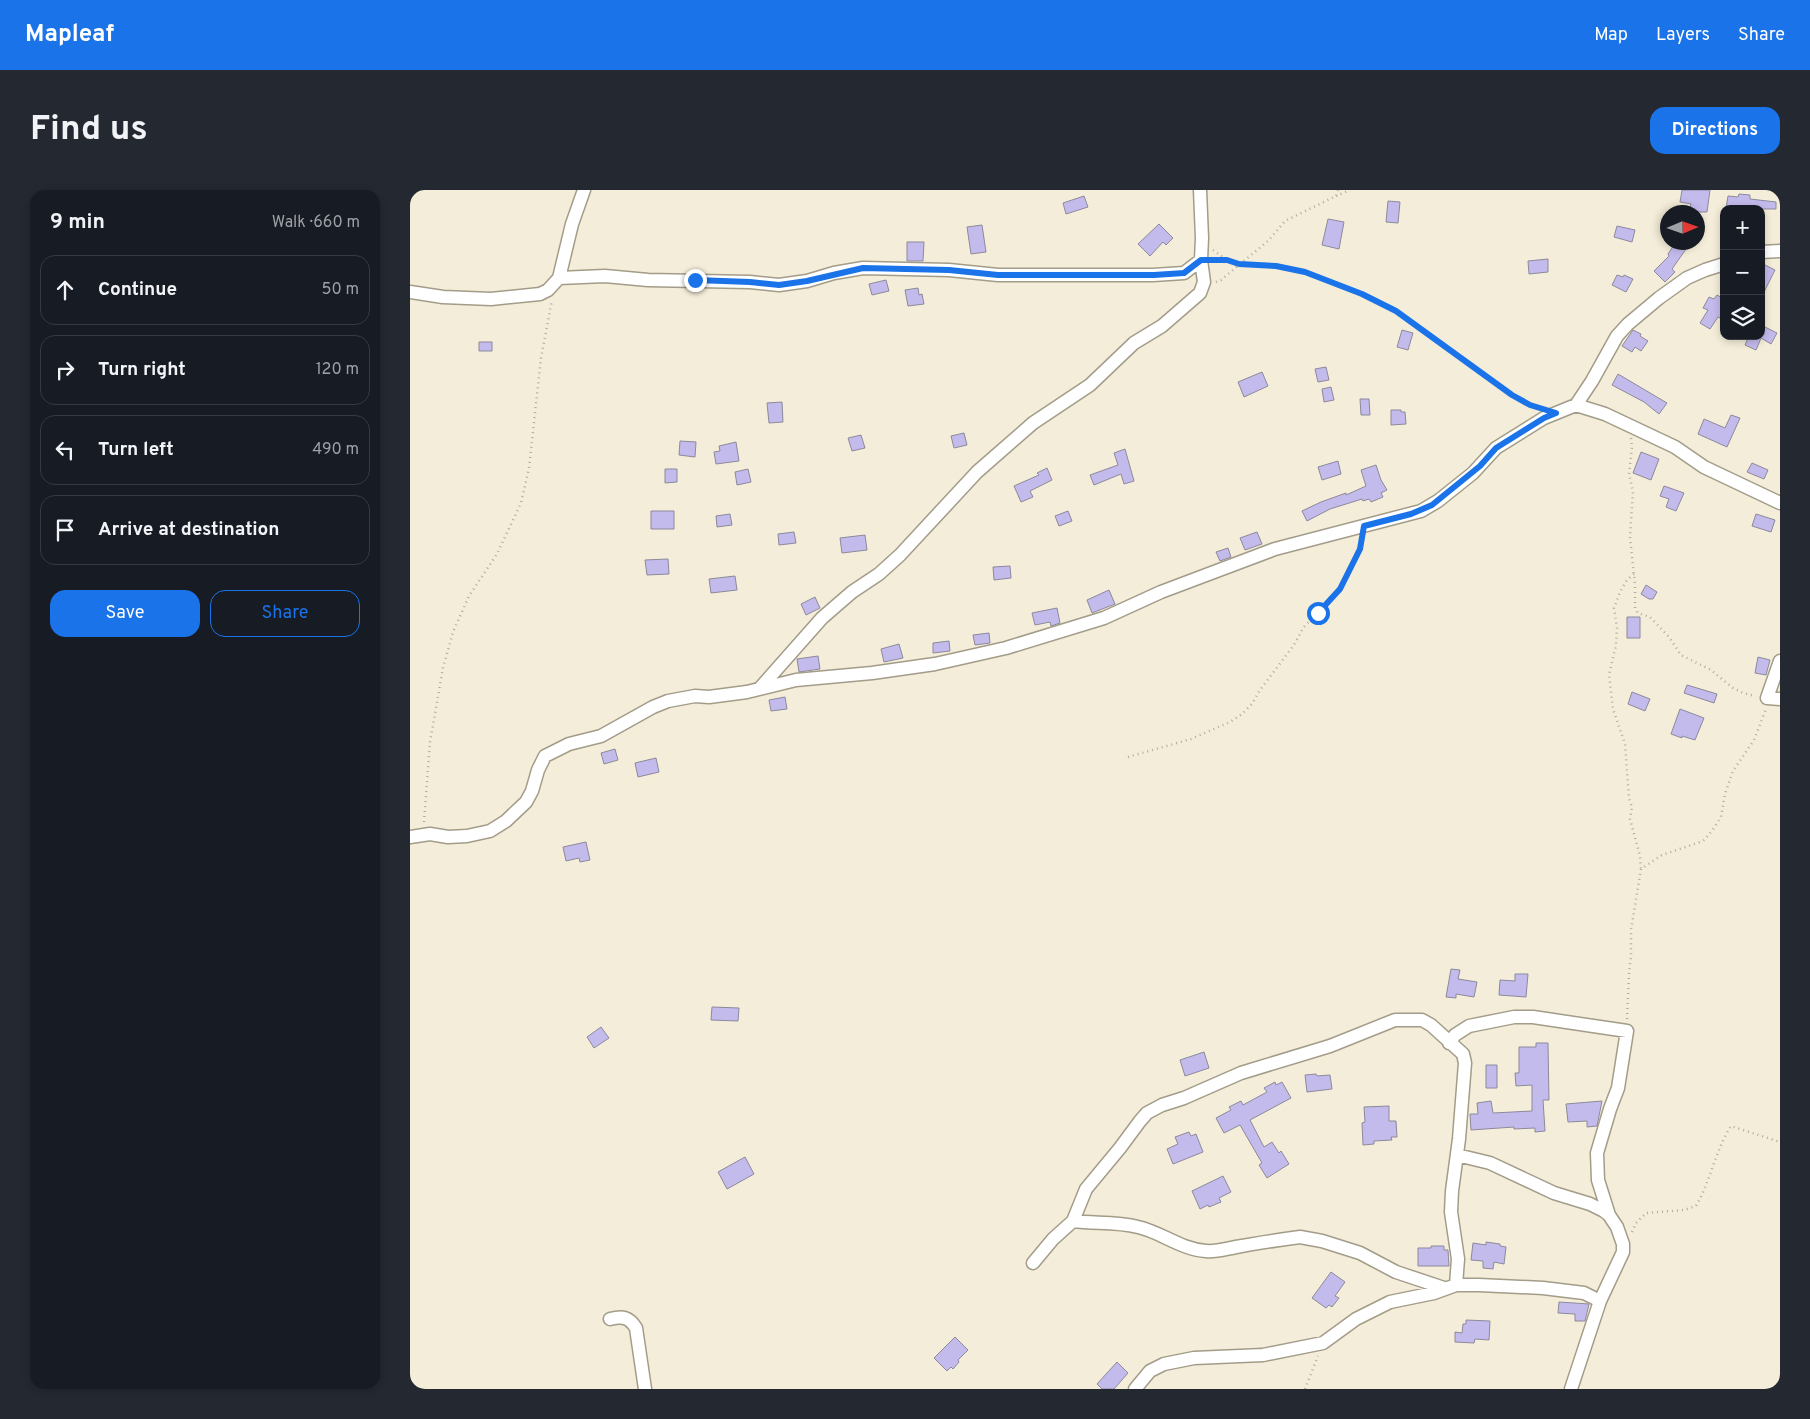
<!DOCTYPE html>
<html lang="en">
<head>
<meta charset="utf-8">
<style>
  body { margin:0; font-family:Overpass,sans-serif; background:#242831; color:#f1f3f6 }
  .controls { position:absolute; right:15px; top:15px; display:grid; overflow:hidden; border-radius:10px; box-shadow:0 2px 8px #0003 }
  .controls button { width:45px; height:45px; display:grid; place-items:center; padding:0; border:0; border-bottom:1px solid #363941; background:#171b24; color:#f1f3f6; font:25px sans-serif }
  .compass { position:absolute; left:1250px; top:15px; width:45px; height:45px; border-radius:50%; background:#171b24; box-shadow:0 2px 8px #0003; rotate:88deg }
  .stop { position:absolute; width:15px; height:15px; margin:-11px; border:4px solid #1a73e8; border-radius:50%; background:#fff }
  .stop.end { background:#1a73e8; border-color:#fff; box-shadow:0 1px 5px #0008 }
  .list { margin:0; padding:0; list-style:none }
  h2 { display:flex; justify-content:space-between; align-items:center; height:65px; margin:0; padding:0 20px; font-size:21px }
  h2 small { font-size:16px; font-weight:400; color:#9ea1a6 }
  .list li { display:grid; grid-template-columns:32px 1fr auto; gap:15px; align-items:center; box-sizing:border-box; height:70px; margin:0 10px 10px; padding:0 10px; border:1px solid #363941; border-radius:15px }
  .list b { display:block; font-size:19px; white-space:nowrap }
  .list em { font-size:16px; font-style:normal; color:#9ea1a6 }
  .actions { display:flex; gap:10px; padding:15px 20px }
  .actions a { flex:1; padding:11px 0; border:1px solid #1a73e8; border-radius:15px; text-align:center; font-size:18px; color:#1a73e8 }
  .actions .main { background:#1a73e8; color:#fff }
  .icon { flex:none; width:28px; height:28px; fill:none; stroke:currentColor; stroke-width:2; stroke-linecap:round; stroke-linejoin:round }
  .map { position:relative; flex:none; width:1370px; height:1199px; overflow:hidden; border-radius:15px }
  header { display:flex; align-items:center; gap:30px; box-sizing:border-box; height:70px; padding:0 25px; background:#1a73e8; color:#fff }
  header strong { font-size:24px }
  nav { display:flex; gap:28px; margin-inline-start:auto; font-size:18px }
  .intro { display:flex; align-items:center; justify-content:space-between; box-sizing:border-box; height:120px; padding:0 30px }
  h1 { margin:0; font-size:35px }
  .button { padding:12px 22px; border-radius:15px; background:#1a73e8; color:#fff; font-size:18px; font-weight:700 }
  main { display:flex; gap:30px; padding:0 30px }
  aside { flex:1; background:#171b24; border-radius:15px; box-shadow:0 2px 8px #0003 }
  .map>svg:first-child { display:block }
  .building { fill:#c4bbed; stroke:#8c899b }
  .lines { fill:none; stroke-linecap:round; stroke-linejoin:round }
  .minor-casing { stroke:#a29c89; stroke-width:15 }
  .path { stroke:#b2ac9c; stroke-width:2.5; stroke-dasharray:1 4; stroke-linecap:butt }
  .minor { stroke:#fff; stroke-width:12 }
  .route { stroke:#1a73e8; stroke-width:6 }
</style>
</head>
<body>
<header>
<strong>Mapleaf</strong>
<nav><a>Map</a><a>Layers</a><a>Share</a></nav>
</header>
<div class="intro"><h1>Find us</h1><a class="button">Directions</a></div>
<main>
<aside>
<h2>9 min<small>Walk · 660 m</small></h2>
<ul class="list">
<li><svg class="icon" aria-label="ahead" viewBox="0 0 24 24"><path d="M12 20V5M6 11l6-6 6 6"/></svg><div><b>Continue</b></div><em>50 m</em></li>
<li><svg class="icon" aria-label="right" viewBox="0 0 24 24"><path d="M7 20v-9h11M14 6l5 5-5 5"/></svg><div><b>Turn right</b></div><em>120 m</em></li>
<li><svg class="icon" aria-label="left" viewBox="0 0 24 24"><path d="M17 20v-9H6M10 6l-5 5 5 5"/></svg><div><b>Turn left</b></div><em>490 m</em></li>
<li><svg class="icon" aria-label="arrive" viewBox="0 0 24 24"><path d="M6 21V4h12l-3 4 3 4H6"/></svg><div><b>Arrive at destination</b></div></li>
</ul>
<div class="actions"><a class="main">Save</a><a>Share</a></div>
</aside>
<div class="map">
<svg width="1370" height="1199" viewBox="0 0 1370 1199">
  <rect width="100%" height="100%" fill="#f4edd9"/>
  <path class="building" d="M 1272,0 L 1300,0 L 1297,22 L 1279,22 L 1281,14 L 1270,12 Z
    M 1329,4 L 1340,5 L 1340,9 L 1366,12 L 1366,19 L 1316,19 L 1318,6 L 1328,7 Z
    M 674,6 L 678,17 L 656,24 L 653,13 Z
    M 978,11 L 990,12 L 988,33 L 976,32 Z
    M 918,29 L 934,32 L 929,59 L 912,55 Z
    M 749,34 L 763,48 L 756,55 L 753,52 L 740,66 L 728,54 Z
    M 572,35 L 576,62 L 561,64 L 557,37 Z
    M 1207,36 L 1225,40 L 1222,52 L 1204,47 Z
    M 497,52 L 514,52 L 513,71 L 497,71 Z
    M 1266,52 L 1281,52 L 1262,79 L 1265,82 L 1255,92 L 1244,81 L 1259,66 L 1258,64 Z
    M 1138,69 L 1138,82 L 1119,84 L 1118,71 Z
    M 1351,73 L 1365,80 L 1351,108 Z
    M 1207,85 L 1213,87 L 1214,85 L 1223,89 L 1216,102 L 1202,95 Z
    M 476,90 L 479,101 L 462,105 L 459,94 Z
    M 508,98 L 509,105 L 512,104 L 514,114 L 498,116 L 495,100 Z
    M 1307,105 L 1314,109 L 1314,130 L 1308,127 L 1300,139 L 1290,133 L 1298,120 L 1293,118 L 1299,107 L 1304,109 Z
    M 1351,135 L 1367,143 L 1361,154 L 1351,148 L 1346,160 L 1335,155 L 1339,146 L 1351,146 Z
    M 992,140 L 1003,143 L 998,160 L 987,157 Z
    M 1223,140 L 1231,144 L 1230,146 L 1238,151 L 1231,161 L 1225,157 L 1222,162 L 1212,156 Z
    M 69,152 L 82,152 L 82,161 L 69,161 Z
    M 916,177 L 919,190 L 908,192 L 905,179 Z
    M 852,182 L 858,196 L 834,207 L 828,192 Z
    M 1208,184 L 1257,213 L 1249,224 L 1234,212 L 1202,195 Z
    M 921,197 L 924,210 L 914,212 L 912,199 Z
    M 950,209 L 959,209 L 960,225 L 951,225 Z
    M 372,212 L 373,232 L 359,233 L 357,213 Z
    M 981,220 L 991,220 L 991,222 L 995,222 L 996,234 L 981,235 Z
    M 1321,225 L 1330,228 L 1317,257 L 1288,244 L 1294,229 L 1315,238 Z
    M 554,243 L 557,255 L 544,258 L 541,246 Z
    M 451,245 L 455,258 L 442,261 L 438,248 Z
    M 270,251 L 286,252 L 285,267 L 269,265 Z
    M 326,252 L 329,271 L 306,274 L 304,262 L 310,261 L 309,256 Z
    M 715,259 L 724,291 L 714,294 L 711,284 L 684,295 L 680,285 L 708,275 L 704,263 Z
    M 1231,262 L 1249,269 L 1241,290 L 1223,283 Z
    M 928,271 L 931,284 L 912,290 L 908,277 Z
    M 1342,273 L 1358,280 L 1354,289 L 1337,282 Z
    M 966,275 L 971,290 L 977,300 L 971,303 L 973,307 L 961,312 L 959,309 L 953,311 L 952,309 L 920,319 L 897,331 L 892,321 L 911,312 L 936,303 L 936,305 L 956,296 L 951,280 Z
    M 637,278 L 642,290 L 620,301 L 623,307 L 611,312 L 604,296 L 629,285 L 627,283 Z
    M 255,279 L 267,279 L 267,292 L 255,293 Z
    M 338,279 L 341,292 L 327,295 L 325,282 Z
    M 1254,296 L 1274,303 L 1266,321 L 1256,317 L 1259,309 L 1250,306 Z
    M 241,321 L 264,321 L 264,339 L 241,339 Z
    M 658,321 L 662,331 L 649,336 L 645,326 Z
    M 320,324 L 322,335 L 307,337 L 306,326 Z
    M 1346,324 L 1365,330 L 1361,342 L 1342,336 Z
    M 384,342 L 386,353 L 369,355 L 368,344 Z
    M 847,342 L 852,354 L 835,360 L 830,348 Z
    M 455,345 L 457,360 L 432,363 L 430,348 Z
    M 818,358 L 821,367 L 810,371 L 806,362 Z
    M 258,369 L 259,384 L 237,385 L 235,370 Z
    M 600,376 L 601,388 L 584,390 L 583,377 Z
    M 325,386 L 327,400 L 301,403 L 299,389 Z
    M 1236,395 L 1247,402 L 1243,409 L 1239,409 L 1231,404 Z
    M 699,400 L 705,414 L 682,423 L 677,410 Z
    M 405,407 L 410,418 L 396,425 L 391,414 Z
    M 647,418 L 650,433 L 641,436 L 640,432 L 625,435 L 622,423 Z
    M 1217,427 L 1230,427 L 1230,448 L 1217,448 Z
    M 579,443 L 580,453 L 565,455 L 563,445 Z
    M 539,451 L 540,461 L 523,463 L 523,453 Z
    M 489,454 L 493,468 L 474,472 L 471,459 Z
    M 408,466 L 410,479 L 389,482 L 387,469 Z
    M 1348,467 L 1360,470 L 1356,485 L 1345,483 Z
    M 1277,495 L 1307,504 L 1304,513 L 1274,503 Z
    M 1222,502 L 1240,509 L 1235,521 L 1218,514 Z
    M 375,507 L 377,519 L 361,521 L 359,510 Z
    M 1270,519 L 1294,528 L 1285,550 L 1272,546 L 1272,548 L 1261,544 Z
    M 205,559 L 208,570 L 194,574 L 191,563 Z
    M 246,568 L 249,582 L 228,587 L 225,573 Z
    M 176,652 L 180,670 L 170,672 L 169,668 L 156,671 L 153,657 Z
    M 1041,779 L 1050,780 L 1048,789 L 1067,792 L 1064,807 L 1046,804 L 1046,808 L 1036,807 Z
    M 1105,784 L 1118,784 L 1116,807 L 1089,805 L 1090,790 L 1105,791 Z
    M 302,817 L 329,818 L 328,831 L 301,830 Z
    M 191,837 L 199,848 L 184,858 L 177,847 Z
    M 1126,853 L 1138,853 L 1139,910 L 1133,910 L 1135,941 L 1125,942 L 1125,938 L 1104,939 L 1104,937 L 1061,940 L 1060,924 L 1068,924 L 1067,913 L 1081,911 L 1083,923 L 1122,921 L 1122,895 L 1106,896 L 1105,883 L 1109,883 L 1109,857 L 1126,857 Z
    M 794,862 L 799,878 L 775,886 L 770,870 Z
    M 1076,875 L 1087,875 L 1087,898 L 1076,898 Z
    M 906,884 L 907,886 L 920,885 L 922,899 L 897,902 L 895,885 Z
    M 865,892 L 866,895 L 872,892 L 881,908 L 840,930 L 854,957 L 862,952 L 869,963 L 871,961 L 879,974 L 857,988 L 849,975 L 852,973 L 830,935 L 814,943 L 806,928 L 821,920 L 819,917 L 831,911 L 833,915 L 857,902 L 854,898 Z
    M 1192,911 L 1187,936 L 1177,937 L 1177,931 L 1158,932 L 1156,914 Z
    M 979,916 L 979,931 L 986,931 L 987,947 L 981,947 L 982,950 L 964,951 L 964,954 L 953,955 L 952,933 L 955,932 L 954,917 Z
    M 779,942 L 781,946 L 786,944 L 793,962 L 763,974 L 757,959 L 768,954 L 765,947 Z
    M 335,967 L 344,984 L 317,999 L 308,982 Z
    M 813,986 L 821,1002 L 809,1008 L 811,1012 L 799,1017 L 798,1015 L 790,1019 L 782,1001 Z
    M 1076,1052 L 1090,1054 L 1090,1056 L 1096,1057 L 1094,1074 L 1084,1072 L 1083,1079 L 1073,1078 L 1073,1071 L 1061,1070 L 1063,1053 L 1076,1055 Z
    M 1021,1056 L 1034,1056 L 1034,1060 L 1038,1060 L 1039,1076 L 1008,1076 L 1008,1058 L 1021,1058 Z
    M 921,1082 L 935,1092 L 925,1106 L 929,1108 L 922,1117 L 919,1115 L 916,1118 L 902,1108 Z
    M 1149,1112 L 1179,1114 L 1175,1131 L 1165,1131 L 1165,1124 L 1148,1123 Z
    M 1056,1130 L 1080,1131 L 1079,1150 L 1065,1149 L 1064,1153 L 1045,1152 L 1045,1142 L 1052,1143 L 1053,1134 L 1056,1134 Z
    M 545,1147 L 558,1160 L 548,1170 L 549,1172 L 543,1179 L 541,1177 L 537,1181 L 524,1168 Z
    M 707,1172 L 718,1183 L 704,1199 L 692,1199 L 687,1194 Z"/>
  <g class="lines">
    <g class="minor-casing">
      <path id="minor" d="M 1351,62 L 1370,61
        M 149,88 L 195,86 L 238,90 L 340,92 L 369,95 L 397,91 L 424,83 L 453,78 L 539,80 L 588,85 L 743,85 L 774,83 L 791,70
        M 0,102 L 33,107 L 81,109 L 130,104 L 138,100 L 149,88 L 162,34 L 174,0
        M 1166,215 L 1182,191 L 1207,146 L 1218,134 L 1249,108 L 1277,88 L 1295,80 L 1314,74
        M 1370,471 L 1357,508 L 1370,509
        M 351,497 L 412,428 L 442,402 L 469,384 L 490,365 L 567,282 L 623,233 L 680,195 L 724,153 L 752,136 L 790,103 L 794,92 L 791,70 L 792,48 L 790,0
        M 0,647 L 20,644 L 38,647 L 57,646 L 80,641 L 96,631 L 116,612 L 122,601 L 128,580 L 135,566 L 159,554 L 191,546 L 243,517 L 258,511 L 285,506 L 299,507 L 337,502 L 386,490 L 462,483 L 525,474 L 596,458 L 694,428 L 751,402 L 865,359 L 1011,321 L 1028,311 L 1063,283 L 1086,258 L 1134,228 L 1166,215 L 1195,224 L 1265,257 L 1294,277 L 1370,313
        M 1039,853 L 1045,845 L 1059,836 L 1104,827 L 1123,827 L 1217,841 L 1208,898 L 1200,919 L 1187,963 L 1188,990 L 1199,1025
        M 1047,965 L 1080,973 L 1144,1003 L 1180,1014 L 1194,1021 L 1199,1025 L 1207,1037 L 1213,1054 L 1213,1062 L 1190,1111 L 1161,1199
        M 663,1031 C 685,1034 705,1031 728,1037 C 751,1042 770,1059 796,1061 C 806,1062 815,1059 826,1057 C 847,1053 868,1050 890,1047 L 912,1051 L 950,1063 L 986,1082 L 1034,1098
        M 623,1073 L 643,1049 L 663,1031 L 676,999 L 710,958 L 730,931 L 737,923 L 752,915 L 774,908 L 831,883 L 920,856 L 985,830 L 1012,830 L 1021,835 L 1053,864 L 1055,873 L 1049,949 L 1042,1001 L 1041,1022 L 1048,1069 L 1046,1095
        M 200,1129 C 213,1126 219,1127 226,1138 L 235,1199
        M 725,1199 L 740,1181 L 754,1174 L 784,1168 L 853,1165 L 913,1153 L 946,1129 L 980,1112 L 1024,1103 L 1046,1095 L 1069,1095 L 1133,1098 L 1174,1103 L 1190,1111"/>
    </g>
    <path class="path" d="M 926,6 L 940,0
      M 803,60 L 817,70
      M 802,70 L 817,70 L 829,74 L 849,74 L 881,78 L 952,104 L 986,121 L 1102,205 L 1127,218
      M 806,92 L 811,90 L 859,50 L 875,31 L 926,6 L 928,0
      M 1221,248 L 1222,257 L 1219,284 L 1223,301 L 1220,347 L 1225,395 L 1225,418 L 1228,423 L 1240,427 L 1259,447 L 1271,465 L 1301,480 L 1323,498 L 1333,503 L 1345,506
      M 1224,384 L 1217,390 L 1210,402 L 1204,418 L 1207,438 L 1206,455 L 1199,485 L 1203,519 L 1215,554 L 1219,608 L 1222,617 L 1220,629 L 1230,666 L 1231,678
      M 718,567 L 781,549 L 820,532 L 832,524 L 842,514 L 850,500 L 884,455 L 893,438 L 930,399 L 950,359 L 952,347
      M 14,632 L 20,552 L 33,478 L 43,442 L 59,406 L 87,364 L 111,313 L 119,278 L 131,168 L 142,110
      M 1217,829 L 1219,783 L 1221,766 L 1221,740 L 1231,679 L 1252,665 L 1293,651 L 1302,641 L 1311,627 L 1315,604 L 1323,581 L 1344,550 L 1356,519
      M 1222,1042 L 1226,1033 L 1236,1023 L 1274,1020 L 1286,1016 C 1301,990 1305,961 1321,936 L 1370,952
      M 895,1199 L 908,1166"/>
    <use href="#minor" class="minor"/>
  </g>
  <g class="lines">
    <path class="route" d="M 285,90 L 340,92 L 369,95 L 397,91 L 453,78 L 539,80 L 588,85 L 744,85 L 774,83 L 791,70 L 817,70 L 829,74 L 866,76 L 895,82 L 952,104 L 986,121 L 1102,205 L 1120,215 L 1146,223 L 1134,228 L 1086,258 L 1070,276 L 1022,315 L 1001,324 L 954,336 L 950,359 L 930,399 L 908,423"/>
  </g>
</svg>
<div class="controls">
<button>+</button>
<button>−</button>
<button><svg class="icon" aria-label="layers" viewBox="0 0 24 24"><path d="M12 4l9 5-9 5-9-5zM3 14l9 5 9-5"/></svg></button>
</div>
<svg class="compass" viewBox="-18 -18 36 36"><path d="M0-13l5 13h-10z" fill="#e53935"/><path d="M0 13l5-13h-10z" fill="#9ea1a6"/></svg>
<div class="stop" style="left:908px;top:423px"></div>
<div class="stop end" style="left:285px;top:90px"></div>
</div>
</main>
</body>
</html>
